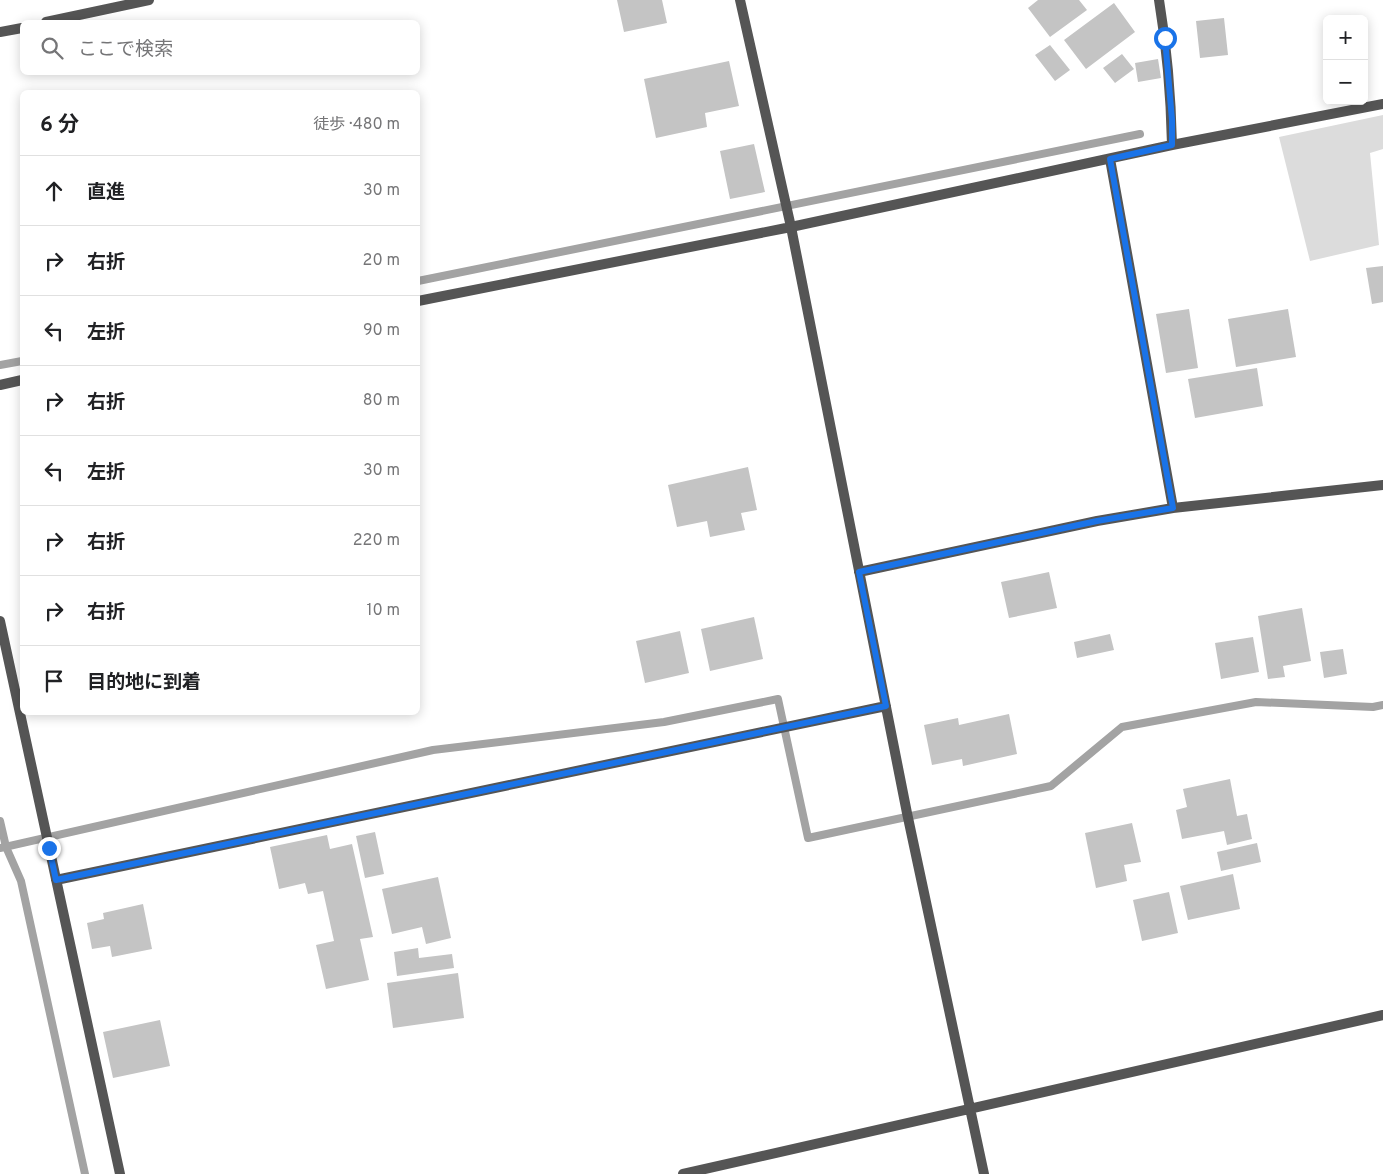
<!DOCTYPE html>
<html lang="ja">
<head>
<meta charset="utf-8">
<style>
  body { margin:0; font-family:Overpass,"Noto Sans JP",sans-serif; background:#f6f6f6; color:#202124 }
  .controls { position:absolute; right:15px; top:15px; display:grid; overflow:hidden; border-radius:8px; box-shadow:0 2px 12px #0003 }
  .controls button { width:45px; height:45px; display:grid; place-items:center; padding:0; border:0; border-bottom:1px solid #e0e0e0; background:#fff; color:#202124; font:25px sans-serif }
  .stop { position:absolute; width:15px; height:15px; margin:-11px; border:4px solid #1a73e8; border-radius:50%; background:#fff }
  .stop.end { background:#1a73e8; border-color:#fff; box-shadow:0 1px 5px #0008 }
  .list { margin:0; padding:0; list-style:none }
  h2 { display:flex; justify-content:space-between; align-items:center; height:65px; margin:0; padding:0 20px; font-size:21px }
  h2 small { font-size:16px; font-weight:400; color:#757577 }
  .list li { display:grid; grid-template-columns:32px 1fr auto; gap:15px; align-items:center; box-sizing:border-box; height:70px; padding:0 20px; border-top:1px solid #e0e0e0 }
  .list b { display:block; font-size:19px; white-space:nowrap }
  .list em { font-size:16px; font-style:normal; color:#757577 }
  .icon { flex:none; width:28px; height:28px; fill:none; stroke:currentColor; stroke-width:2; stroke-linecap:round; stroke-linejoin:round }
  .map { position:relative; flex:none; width:1383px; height:1174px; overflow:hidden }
  .search { position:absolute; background:#fff; box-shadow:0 2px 12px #0003; left:20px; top:20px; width:400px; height:55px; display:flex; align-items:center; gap:12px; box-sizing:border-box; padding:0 18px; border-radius:8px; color:#757577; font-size:19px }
  .panel { position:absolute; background:#fff; box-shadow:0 2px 12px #0003; left:20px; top:90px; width:400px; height:625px; border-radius:8px }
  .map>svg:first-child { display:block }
  .green { fill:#dcdcdc }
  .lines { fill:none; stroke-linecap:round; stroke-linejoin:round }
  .stream { stroke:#a3a3a3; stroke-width:8 }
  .building { fill:#c4c4c4 }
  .street { stroke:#555; stroke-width:10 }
  .route { stroke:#1a73e8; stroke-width:6 }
</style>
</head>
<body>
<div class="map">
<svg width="1383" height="1174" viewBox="0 0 1383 1174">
  <rect width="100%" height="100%" fill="#fff"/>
  <path class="green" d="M 1383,115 L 1383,149 L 1370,153 L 1379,245 L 1310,261 L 1279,137 Z"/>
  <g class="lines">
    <path class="stream" d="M 418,281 L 1140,134
      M 0,365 L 22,361
      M 0,821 L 6,847 L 21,881 L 85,1174
      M 0,848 L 433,750 L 664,722 L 778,699 L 808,838 L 1051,786 L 1122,727 L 1256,702 L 1373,707 L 1383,705"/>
  </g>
  <path class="building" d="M 617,0 L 662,0 L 667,23 L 624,32 Z
    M 1038,0 L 1079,0 L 1087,10 L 1050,37 L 1028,8 Z
    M 1114,3 L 1135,32 L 1086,69 L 1064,40 Z
    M 1224,18 L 1228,55 L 1200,58 L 1196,21 Z
    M 1050,45 L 1070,70 L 1055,81 L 1035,55 Z
    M 1122,54 L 1134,69 L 1115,83 L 1103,68 Z
    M 1158,59 L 1161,78 L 1138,82 L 1135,63 Z
    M 729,61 L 739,106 L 705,113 L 707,127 L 656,138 L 644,79 Z
    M 754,144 L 765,192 L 730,199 L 720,151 Z
    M 1383,266 L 1383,302 L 1372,304 L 1366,268 Z
    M 1189,309 L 1198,368 L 1166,373 L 1156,314 Z
    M 1288,309 L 1296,357 L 1236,367 L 1228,319 Z
    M 1257,368 L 1263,406 L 1195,418 L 1188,379 Z
    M 748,467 L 757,510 L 741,513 L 745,530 L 710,537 L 707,521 L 677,527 L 668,485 Z
    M 1049,572 L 1057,608 L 1009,618 L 1001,582 Z
    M 1302,608 L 1311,661 L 1283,666 L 1285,677 L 1268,679 L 1258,616 Z
    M 754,617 L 763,659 L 710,671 L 701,629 Z
    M 680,631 L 689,673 L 645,683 L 636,641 Z
    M 1110,634 L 1114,650 L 1077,658 L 1074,642 Z
    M 1253,637 L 1259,672 L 1221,679 L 1215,643 Z
    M 1343,649 L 1347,674 L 1324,678 L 1320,652 Z
    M 1009,714 L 1017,754 L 963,766 L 962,759 L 932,765 L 924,725 L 958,718 L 959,725 Z
    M 1230,779 L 1237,816 L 1247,814 L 1252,839 L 1227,845 L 1224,831 L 1182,839 L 1176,810 L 1187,807 L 1183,789 Z
    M 1132,823 L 1141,862 L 1124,865 L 1127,881 L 1096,888 L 1085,833 Z
    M 375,832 L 384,874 L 365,878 L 356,836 Z
    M 327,835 L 330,849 L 352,844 L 373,937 L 360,939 L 369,980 L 326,989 L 316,945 L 334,941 L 323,891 L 308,894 L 305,883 L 279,889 L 270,847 Z
    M 1257,843 L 1261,862 L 1221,871 L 1217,852 Z
    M 1233,874 L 1240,909 L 1188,920 L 1180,886 Z
    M 438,877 L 451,938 L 426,944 L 422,927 L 392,934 L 382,889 Z
    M 1169,892 L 1178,933 L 1142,941 L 1133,900 Z
    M 143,904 L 152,949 L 112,957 L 110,946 L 92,949 L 87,923 L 104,919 L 103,913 Z
    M 418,948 L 419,958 L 452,954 L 454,968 L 397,976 L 394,952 Z
    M 458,973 L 464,1018 L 393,1028 L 387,983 Z
    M 160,1020 L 170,1066 L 113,1078 L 103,1032 Z"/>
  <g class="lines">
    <path class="street" d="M 740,0 L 791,227 L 907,813 L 984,1174
      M 46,22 L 149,0
      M 0,32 L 22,28
      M 1172,145 L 1383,104
      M 1110,159 L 1173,508
      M 418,301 L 791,227 L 1172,145 C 1171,97 1167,48 1159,0
      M 0,385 L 22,380
      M 859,572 L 1097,521 L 1173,508 L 1383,485
      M 0,621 L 120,1174
      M 56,880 L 886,706
      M 683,1174 L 1383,1015"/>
  </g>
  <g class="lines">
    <path class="route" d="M 49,848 L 56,880 L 886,706 L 859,572 L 1097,521 L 1173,508 L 1110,159 L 1172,145 L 1172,120 L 1165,38"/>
  </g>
</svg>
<div class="controls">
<button>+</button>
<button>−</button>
</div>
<div class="stop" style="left:1165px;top:38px"></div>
<div class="stop end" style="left:49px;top:848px"></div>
<div class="search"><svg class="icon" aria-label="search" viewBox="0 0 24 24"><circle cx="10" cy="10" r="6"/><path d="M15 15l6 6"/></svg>ここで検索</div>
<section class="panel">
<h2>6 分<small>徒歩 · 480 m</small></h2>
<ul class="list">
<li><svg class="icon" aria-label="ahead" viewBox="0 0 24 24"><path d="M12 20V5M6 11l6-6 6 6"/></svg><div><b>直進</b></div><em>30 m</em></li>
<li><svg class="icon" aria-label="right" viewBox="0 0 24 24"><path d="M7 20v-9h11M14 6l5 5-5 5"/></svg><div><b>右折</b></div><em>20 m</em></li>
<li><svg class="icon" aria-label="left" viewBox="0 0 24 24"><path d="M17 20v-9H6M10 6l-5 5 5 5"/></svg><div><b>左折</b></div><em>90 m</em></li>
<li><svg class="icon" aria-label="right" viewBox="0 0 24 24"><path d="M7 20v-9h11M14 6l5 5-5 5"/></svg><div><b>右折</b></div><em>80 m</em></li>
<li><svg class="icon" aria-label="left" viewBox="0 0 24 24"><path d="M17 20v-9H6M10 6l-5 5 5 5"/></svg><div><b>左折</b></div><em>30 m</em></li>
<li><svg class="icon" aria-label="right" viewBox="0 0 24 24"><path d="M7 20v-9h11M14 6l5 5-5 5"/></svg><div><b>右折</b></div><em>220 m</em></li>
<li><svg class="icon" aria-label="right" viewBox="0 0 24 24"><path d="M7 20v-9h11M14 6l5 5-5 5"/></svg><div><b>右折</b></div><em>10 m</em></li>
<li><svg class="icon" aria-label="arrive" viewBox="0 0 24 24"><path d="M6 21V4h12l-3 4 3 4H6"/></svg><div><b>目的地に到着</b></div></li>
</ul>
</section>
</div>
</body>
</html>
